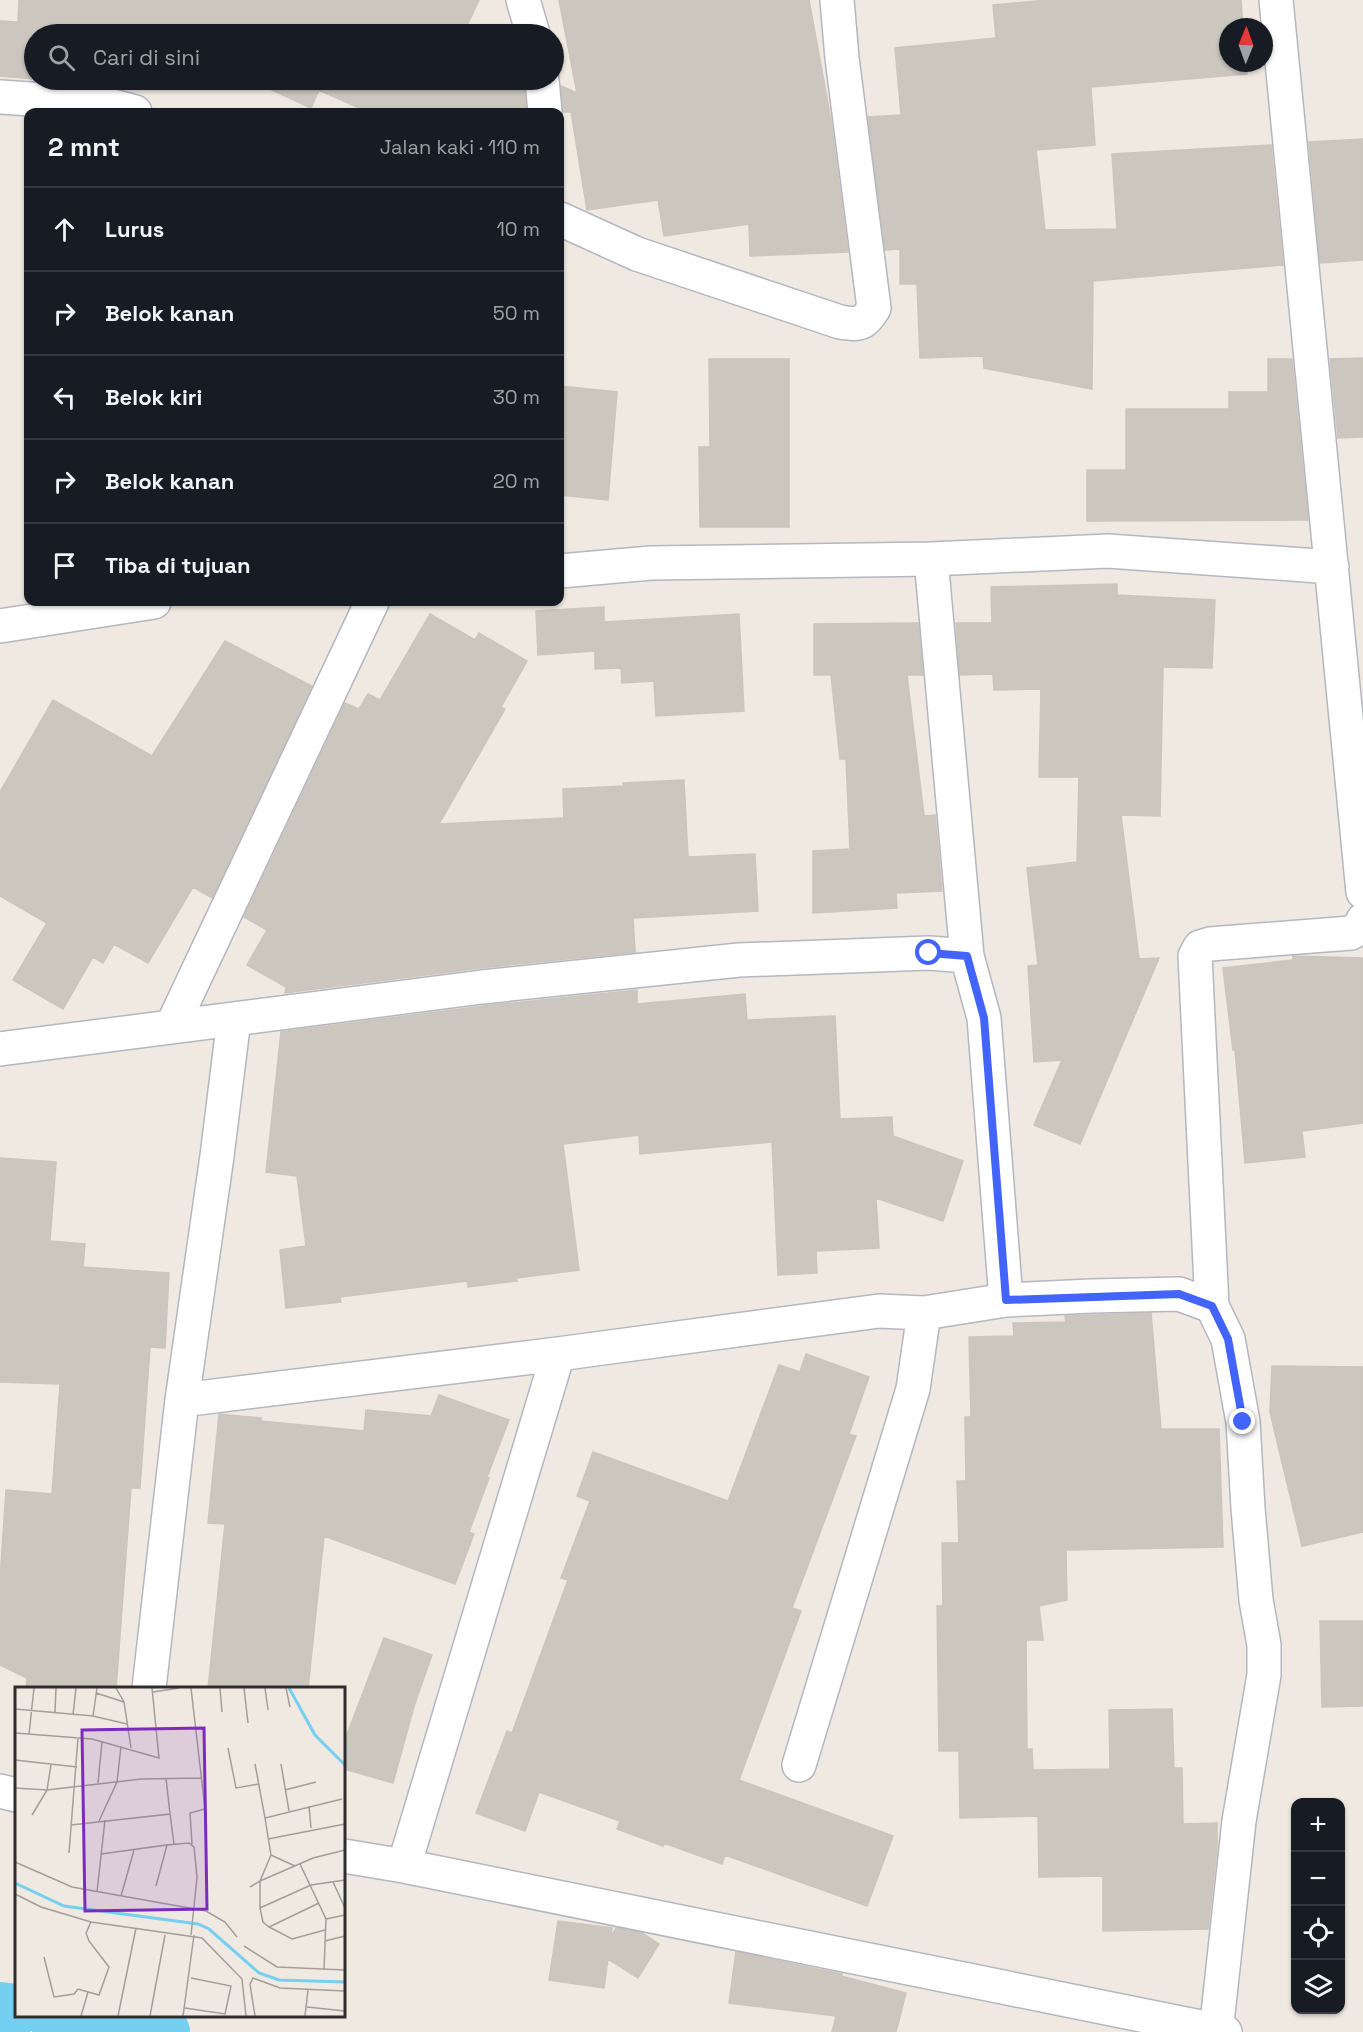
<!DOCTYPE html>
<html lang="id">
<head>
<meta charset="utf-8">
<style>
  body { margin:0; font-family:"Space Grotesk",sans-serif; background:#242831; color:#f1f3f6 }
  .controls { position:absolute; right:18px; bottom:18px; display:grid; overflow:hidden; border-radius:12px; box-shadow:0 2px 4px #0004 }
  .controls button { width:54px; height:54px; display:grid; place-items:center; padding:0; border:0; border-bottom:2px solid #363941; background:#171b24; color:#f1f3f6; font:30px sans-serif }
  .compass { position:absolute; left:1219px; top:18px; width:54px; height:54px; border-radius:50%; background:#171b24; box-shadow:0 2px 4px #0004; rotate:1deg }
  .stop { position:absolute; width:18px; height:18px; margin:-14px; border:4px solid #4264fb; border-radius:50%; background:#fff }
  .stop.end { background:#4264fb; border-color:#fff; box-shadow:0 2px 6px #0008 }
  .list { margin:0; padding:0; list-style:none }
  h2 { display:flex; justify-content:space-between; align-items:center; height:78px; margin:0; padding:0 24px; font-size:26px }
  h2 small { font-size:20px; font-weight:400; color:#9ea1a6 }
  .list li { display:grid; grid-template-columns:39px 1fr auto; gap:18px; align-items:center; box-sizing:border-box; height:84px; padding:0 24px; border-top:2px solid #363941 }
  .list b { display:block; font-size:22px; white-space:nowrap }
  .list em { font-size:20px; font-style:normal; color:#9ea1a6 }
  .icon { flex:none; width:33px; height:33px; fill:none; stroke:currentColor; stroke-width:2; stroke-linecap:round; stroke-linejoin:round }
  .map { position:relative; flex:none; width:1363px; height:2032px; overflow:hidden }
  .search { position:absolute; background:#171b24; box-shadow:0 2px 4px #0004; left:24px; top:24px; width:540px; height:66px; display:flex; align-items:center; gap:15px; box-sizing:border-box; padding:0 21px; border-radius:33px; color:#9ea1a6; font-size:22px }
  .panel { position:absolute; background:#171b24; box-shadow:0 2px 4px #0004; left:24px; top:108px; width:540px; height:498px; border-radius:12px }
  .map>svg:first-child { display:block }
  .lines { fill:none; stroke-linecap:round; stroke-linejoin:round }
  .canal { stroke:#75cff0; stroke-width:52 }
  .building { fill:#cbc7bf; stroke:#cbc5ba; stroke-width:1.5 }
  .minor-casing { stroke:#b4b7c1; stroke-width:36 }
  .minor { stroke:#fff; stroke-width:33 }
  .route { stroke:#4264fb; stroke-width:8 }
  .inset-river { fill:none; stroke:#75cff0; stroke-width:3 }
  .inset-road { fill:none; stroke:#a29e99; stroke-width:1.5 }
  .view { fill:#7b2cbf; fill-opacity:0.15; stroke:#7b2cbf; stroke-width:3 }
  .inset-edge { fill:none; stroke:#2e2e2e; stroke-width:3 }
</style>
</head>
<body>
<div class="map">
<svg width="1363" height="2032" viewBox="0 0 1363 2032">
  <rect width="100%" height="100%" fill="#efe9e1"/>
  <g class="lines">
    <path class="canal" d="M 0,2008 L 16,2010
      M 53,2016 L 164,2032"/>
  </g>
  <path class="building" d="M 19,0 L 479,0 L 463,34 L 34,34 L 34,79 L 0,76 L 0,21 L 18,22 Z
    M 559,0 L 809,0 L 831,120 L 848,252 L 750,256 L 749,224 L 664,236 L 658,200 L 587,210 L 571,112 L 563,112 L 561,86 L 577,93 Z
    M 1048,0 L 1241,0 L 1243,27 L 1228,27 L 1228,63 L 1246,63 L 1247,74 L 1091,87 L 1095,145 L 1036,150 L 1045,230 L 1117,229 L 1112,154 L 1271,145 L 1283,265 L 1093,281 L 1092,389 L 984,368 L 983,356 L 920,358 L 917,284 L 900,284 L 900,249 L 885,250 L 868,117 L 901,115 L 895,48 L 996,38 L 993,5 Z
    M 50,80 L 173,80 L 172,87 L 87,80 L 87,82 Z
    M 256,80 L 524,80 L 526,112 L 368,112 L 319,90 L 311,108 L 272,90 L 273,87 Z
    M 1363,139 L 1363,260 L 1320,263 L 1309,142 Z
    M 1363,358 L 1363,437 L 1338,438 L 1330,359 Z
    M 709,359 L 789,359 L 789,527 L 700,527 L 699,447 L 710,447 Z
    M 1268,359 L 1292,359 L 1308,520 L 1087,521 L 1087,470 L 1126,470 L 1126,409 L 1229,409 L 1229,392 L 1268,392 Z
    M 560,386 L 617,392 L 608,500 L 560,495 Z
    M 1117,584 L 1117,595 L 1215,600 L 1212,668 L 1163,667 L 1160,816 L 1121,815 L 1139,959 L 1159,958 L 1080,1144 L 1034,1125 L 1062,1060 L 1034,1062 L 1028,966 L 1038,965 L 1027,868 L 1077,862 L 1079,777 L 1039,777 L 1041,689 L 994,690 L 993,674 L 960,675 L 956,623 L 992,623 L 991,587 Z
    M 604,607 L 604,622 L 739,614 L 744,711 L 656,716 L 654,681 L 622,683 L 621,668 L 595,669 L 595,651 L 538,655 L 536,611 Z
    M 430,614 L 475,640 L 479,633 L 527,661 L 501,707 L 505,709 L 439,824 L 564,818 L 563,789 L 624,786 L 623,783 L 684,780 L 688,857 L 755,854 L 758,911 L 633,918 L 635,952 L 480,968 L 285,993 L 286,987 L 247,965 L 267,930 L 244,917 L 345,703 L 359,709 L 368,694 L 380,700 Z
    M 918,623 L 923,675 L 907,675 L 924,816 L 935,815 L 942,891 L 896,893 L 897,908 L 813,913 L 813,851 L 850,849 L 846,759 L 840,759 L 831,675 L 814,675 L 814,624 Z
    M 225,641 L 312,686 L 212,898 L 193,887 L 148,963 L 114,944 L 103,963 L 93,957 L 63,1009 L 13,980 L 47,923 L 0,896 L 0,792 L 53,700 L 152,756 Z
    M 1293,956 L 1363,958 L 1363,1123 L 1302,1131 L 1305,1157 L 1245,1163 L 1235,1050 L 1233,1050 L 1223,968 L 1293,960 Z
    M 637,990 L 637,1004 L 745,994 L 747,1020 L 835,1016 L 840,1119 L 892,1117 L 893,1136 L 963,1161 L 943,1221 L 876,1198 L 879,1248 L 816,1251 L 817,1273 L 778,1275 L 772,1142 L 640,1154 L 639,1135 L 563,1144 L 579,1270 L 516,1278 L 517,1281 L 468,1287 L 467,1281 L 340,1297 L 341,1302 L 286,1308 L 280,1250 L 306,1246 L 297,1176 L 266,1172 L 281,1032 L 484,1006 Z
    M 0,1158 L 56,1162 L 50,1241 L 85,1244 L 83,1267 L 169,1273 L 165,1348 L 150,1347 L 140,1488 L 131,1488 L 116,1689 L 26,1689 L 27,1678 L 0,1665 L 0,1579 L 6,1490 L 52,1494 L 60,1384 L 0,1382 Z
    M 1151,1313 L 1161,1429 L 1219,1429 L 1223,1547 L 1066,1550 L 1067,1600 L 1039,1606 L 1043,1640 L 1026,1640 L 1027,1749 L 1032,1749 L 1033,1770 L 1110,1769 L 1109,1710 L 1172,1709 L 1174,1768 L 1182,1768 L 1183,1824 L 1217,1823 L 1217,1849 L 1208,1929 L 1103,1931 L 1103,1876 L 1039,1877 L 1038,1816 L 960,1818 L 959,1751 L 939,1751 L 937,1606 L 943,1606 L 942,1543 L 959,1543 L 957,1481 L 966,1481 L 965,1417 L 971,1417 L 969,1337 L 1014,1336 L 1013,1323 L 1066,1322 L 1065,1316 Z
    M 806,1354 L 869,1377 L 849,1434 L 856,1436 L 792,1608 L 801,1611 L 739,1780 L 893,1836 L 867,1906 L 725,1855 L 722,1864 L 664,1843 L 663,1846 L 617,1829 L 620,1821 L 539,1792 L 525,1831 L 476,1813 L 507,1731 L 512,1733 L 568,1580 L 561,1578 L 590,1501 L 577,1496 L 593,1452 L 728,1501 L 779,1365 L 800,1372 Z
    M 1272,1366 L 1363,1367 L 1363,1532 L 1302,1546 L 1270,1412 Z
    M 439,1395 L 509,1420 L 487,1477 L 489,1478 L 469,1532 L 474,1534 L 455,1584 L 324,1536 L 308,1689 L 208,1689 L 225,1524 L 208,1523 L 219,1414 L 261,1418 L 261,1421 L 364,1431 L 366,1410 L 431,1416 Z
    M 1320,1621 L 1363,1621 L 1363,1706 L 1322,1707 Z
    M 384,1638 L 432,1655 L 415,1703 L 393,1783 L 344,1769 L 344,1742 Z
    M 558,1921 L 612,1928 L 611,1937 L 616,1928 L 642,1933 L 659,1944 L 638,1978 L 608,1959 L 604,1988 L 549,1980 Z
    M 736,1952 L 842,1974 L 841,1976 L 906,1993 L 896,2032 L 832,2032 L 836,2016 L 729,2003 Z"/>
  <g class="lines">
    <g class="minor-casing">
      <path id="minor" d="M 523,0 L 533,34
        M 1276,0 L 1363,892
        M 542,80 L 545,112
        M 0,97 L 105,104 L 135,112
        M 560,219 L 637,254 L 840,322 C 860,325 863,325 874,308 L 842,58 L 837,0
        M 560,571 L 651,563 L 931,559 L 1108,551 L 1332,567
        M 0,626 L 154,602
        M 967,956 L 984,1018 L 1006,1300
        M 172,1026 L 372,602
        M 0,1049 L 482,987 L 739,960 L 929,953 L 967,956 L 931,559
        M 1212,1306 L 1195,956 L 1200,947 L 1210,944 L 1351,933 L 1363,924 L 1363,920
        M 924,1313 L 1006,1300 L 1091,1296 L 1179,1294 L 1212,1306 L 1228,1339 L 1243,1422 L 1248,1508 L 1256,1600 L 1264,1645 L 1264,1675 L 1239,1821 L 1216,2032
        M 182,1400 L 558,1354 L 879,1311 L 924,1313 L 913,1389 L 799,1765
        M 149,1688 L 182,1400 L 217,1156 L 234,1019
        M 0,1791 L 16,1795
        M 344,1856 L 404,1866 L 1225,2032
        M 404,1866 L 558,1354"/>
    </g>
    <use href="#minor" class="minor"/>
  </g>
  <g class="lines">
    <path class="route" d="M 929,953 L 967,956 L 984,1018 L 1006,1300 L 1179,1294 L 1212,1306 L 1228,1339 L 1243,1422"/>
  </g>
  <g transform="translate(15 1687)">
    <rect width="330" height="330" fill="#efe9e1"/>
    <path class="inset-river" d="M 274,1 L 300,48 L 330,78M 0,196 L 49,219 L 183,237 L 194,242 L 244,286 L 264,293 L 330,295"/>
    <path class="inset-road" d="M 101,1 L 109,15 L 116,61M 176,1 L 190,122 L 175,126 L 177,157M 205,1 L 207,25M 229,1 L 233,36M 250,1 L 253,23M 271,1 L 275,20M 138,5 L 164,1M 81,6 L 109,15M 0,22 L 78,29 L 112,37M 40,25 L 41,1M 58,28 L 61,1M 78,29 L 82,1M 0,46 L 77,52 L 144,71 L 137,1M 14,47 L 19,1M 213,61 L 221,101 L 244,97M 0,73 L 62,80M 240,77 L 250,131M 266,77 L 274,124M 83,96 L 87,55M 0,101 L 32,103 L 36,78M 270,103 L 301,95M 294,119 L 296,141M 155,127 L 159,157M 17,128 L 32,103 L 126,92 L 187,91M 84,134 L 102,95 L 106,59M 56,138 L 155,127 L 151,91M 253,152 L 330,137M 152,158 L 174,156 L 179,160 L 182,190 L 176,248M 54,166 L 63,51M 86,167 L 152,158 L 141,199M 256,168 L 250,131 L 327,112M 0,175 L 57,200 L 191,224 L 210,235 L 222,250M 285,177 L 311,232 L 309,283M 318,195 L 330,221M 235,200 L 245,194 L 256,168 L 280,179M 82,205 L 90,133M 0,207 L 26,220 L 76,235 L 187,251 L 227,292 L 231,329M 106,209 L 119,163M 304,216 L 254,240 L 277,252 L 310,243M 245,221 L 296,198 L 330,193M 311,232 L 330,228M 254,240 L 248,235 L 245,221 L 245,194 L 298,171 L 330,163M 310,254 L 330,249M 229,259 L 262,280 L 330,283M 29,270 L 39,310 L 59,307 L 63,302 L 84,308 L 94,280 L 74,254 L 71,246 L 76,235M 292,320 L 330,324M 170,321 L 210,327 L 216,299 L 176,291M 66,329 L 73,305M 103,329 L 121,241M 135,329 L 150,248M 168,329 L 179,248M 240,329 L 235,297 L 238,291 L 265,301 L 330,304M 290,329 L 293,303"/>
    <path class="view" d="M 189,41 L 192,222 L 70,224 L 67,43 Z"/>
    <rect width="330" height="330" class="inset-edge"/>
  </g>
</svg>
<div class="controls">
<button>+</button>
<button>−</button>
<button><svg class="icon" aria-label="locate" viewBox="0 0 24 24"><circle cx="12" cy="12" r="6"/><path d="M12 2v4M12 18v4M2 12h4M18 12h4"/></svg></button>
<button><svg class="icon" aria-label="layers" viewBox="0 0 24 24"><path d="M12 4l9 5-9 5-9-5zM3 14l9 5 9-5"/></svg></button>
</div>
<svg class="compass" viewBox="-18 -18 36 36"><path d="M0-13l5 13h-10z" fill="#e53935"/><path d="M0 13l5-13h-10z" fill="#9ea1a6"/></svg>
<div class="stop" style="left:929px;top:953px"></div>
<div class="stop end" style="left:1243px;top:1422px"></div>
<div class="search"><svg class="icon" aria-label="search" viewBox="0 0 24 24"><circle cx="10" cy="10" r="6"/><path d="M15 15l6 6"/></svg>Cari di sini</div>
<section class="panel">
<h2>2 mnt<small>Jalan kaki · 110 m</small></h2>
<ul class="list">
<li><svg class="icon" aria-label="ahead" viewBox="0 0 24 24"><path d="M12 20V5M6 11l6-6 6 6"/></svg><div><b>Lurus</b></div><em>10 m</em></li>
<li><svg class="icon" aria-label="right" viewBox="0 0 24 24"><path d="M7 20v-9h11M14 6l5 5-5 5"/></svg><div><b>Belok kanan</b></div><em>50 m</em></li>
<li><svg class="icon" aria-label="left" viewBox="0 0 24 24"><path d="M17 20v-9H6M10 6l-5 5 5 5"/></svg><div><b>Belok kiri</b></div><em>30 m</em></li>
<li><svg class="icon" aria-label="right" viewBox="0 0 24 24"><path d="M7 20v-9h11M14 6l5 5-5 5"/></svg><div><b>Belok kanan</b></div><em>20 m</em></li>
<li><svg class="icon" aria-label="arrive" viewBox="0 0 24 24"><path d="M6 21V4h12l-3 4 3 4H6"/></svg><div><b>Tiba di tujuan</b></div></li>
</ul>
</section>
</div>
</body>
</html>
